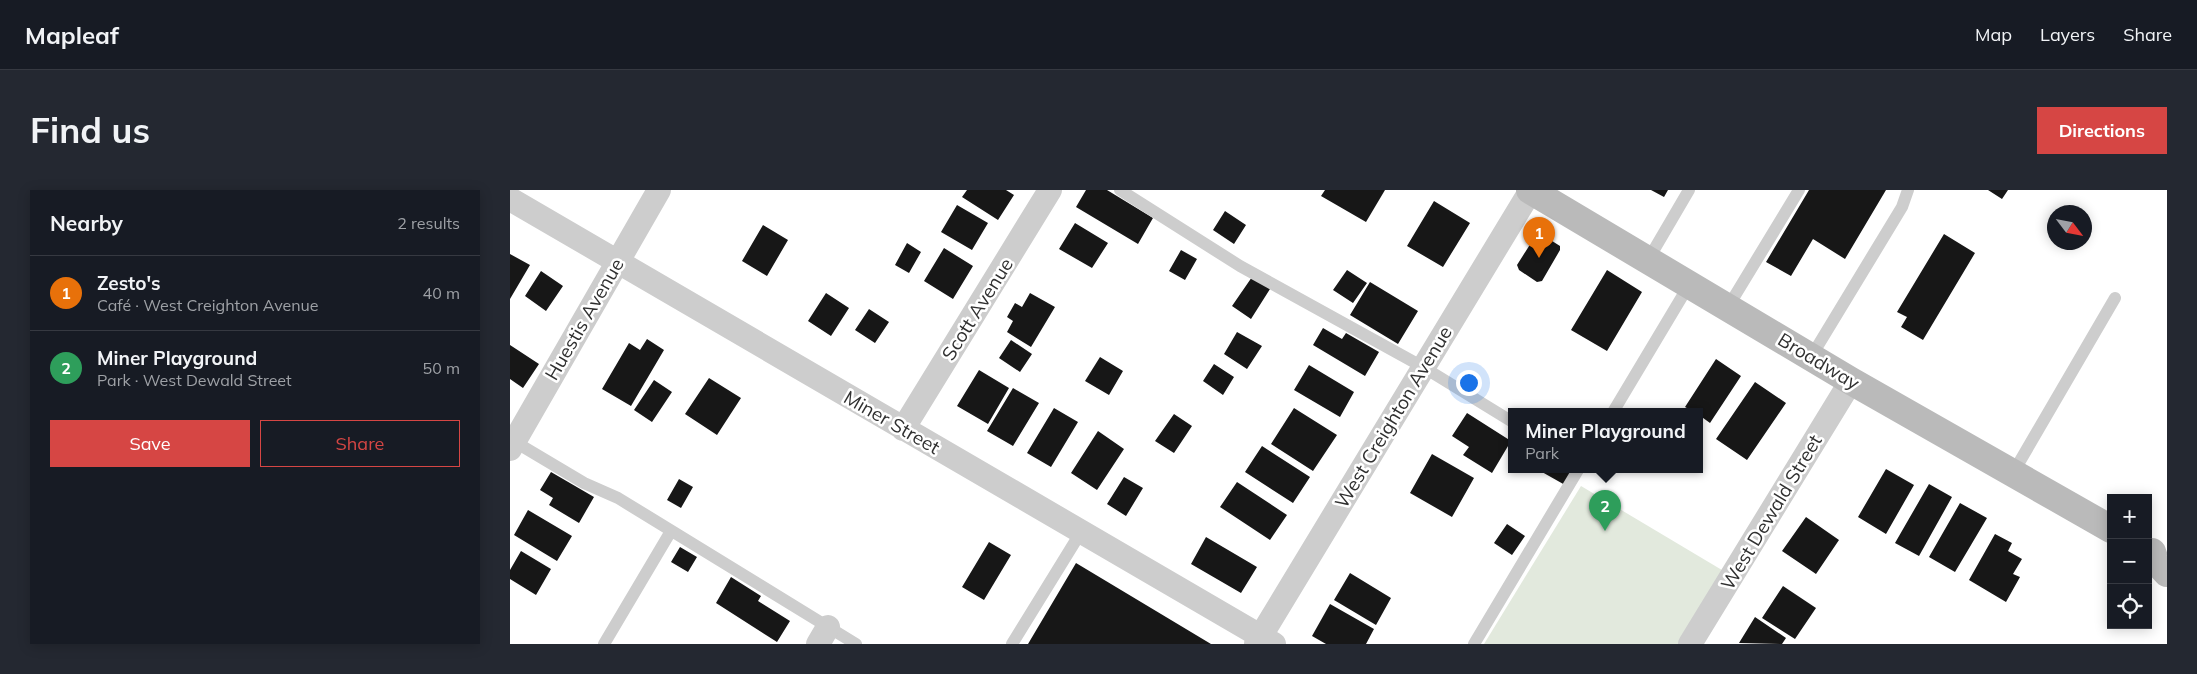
<!DOCTYPE html>
<html lang="en">
<head>
<meta charset="utf-8">
<style>
  body { margin:0; font-family:Mulish,sans-serif; background:#242831; color:#f1f3f6 }
  .controls { position:absolute; right:15px; bottom:15px; display:grid; overflow:hidden; border-radius:0px; box-shadow:0 2px 12px #0003 }
  .controls button { width:45px; height:45px; display:grid; place-items:center; padding:0; border:0; border-bottom:1px solid #363941; background:#171b24; color:#f1f3f6; font:25px sans-serif }
  .compass { position:absolute; left:1537px; top:15px; width:45px; height:45px; border-radius:50%; background:#171b24; box-shadow:0 2px 12px #0003; rotate:122deg }
  .you { position:absolute; left:958px; top:192px; width:18px; height:18px; margin:-12px; border:4px solid #fff; border-radius:50%; background:#1a73e8; box-shadow:0 0 0 8px #1a73e833 }
  .badge { display:grid; place-items:center; width:32px; height:32px; border-radius:50%; background:#d64644; color:#fff; font-size:16px; font-weight:700 }
  .pin { position:absolute; translate:-50% -41px; filter:drop-shadow(0 1px 2px #0008) }
  .pin::after { content:''; position:absolute; top:26px; width:18px; height:15px; background:inherit; clip-path:polygon(0 0,100% 0,50% 100%) }
  .popup { position:absolute; left:998px; top:218px; width:195px; height:65px; box-sizing:border-box; display:grid; place-content:center; border-radius:0px; background:#171b24; filter:drop-shadow(0 1px 4px #0005); font-size:16px; white-space:nowrap; color:#9ea1a6 }
  .popup b { font-size:19px; color:#f1f3f6 }
  .popup::after { content:''; position:absolute; left:50%; top:100%; margin-left:-10px; border:10px solid transparent; border-top-color:#171b24 }
  .list { margin:0; padding:0; list-style:none }
  h2 { display:flex; justify-content:space-between; align-items:center; height:65px; margin:0; padding:0 20px; font-size:21px }
  h2 small { font-size:16px; font-weight:400; color:#9ea1a6 }
  .list li { display:grid; grid-template-columns:32px 1fr auto; gap:15px; align-items:center; box-sizing:border-box; height:75px; padding:0 20px; border-top:1px solid #363941 }
  .list b { display:block; font-size:19px; white-space:nowrap }
  .list p { margin:0; font-size:16px; white-space:nowrap; color:#9ea1a6 }
  .list em { font-size:16px; font-style:normal; color:#9ea1a6 }
  .actions { display:flex; gap:10px; padding:15px 20px }
  .actions a { flex:1; padding:11px 0; border:1px solid #d64644; border-radius:0px; text-align:center; font-size:18px; color:#d64644 }
  .actions .main { background:#d64644; color:#fff }
  .icon { flex:none; width:28px; height:28px; fill:none; stroke:currentColor; stroke-width:2; stroke-linecap:round; stroke-linejoin:round }
  .map { position:relative; flex:none; width:1657px; height:454px; overflow:hidden; border-radius:0px }
  header { display:flex; align-items:center; gap:30px; box-sizing:border-box; height:70px; padding:0 25px; background:#171b24; border-bottom:1px solid #363941 }
  header strong { font-size:24px }
  nav { display:flex; gap:28px; margin-inline-start:auto; font-size:18px }
  .intro { display:flex; align-items:center; justify-content:space-between; box-sizing:border-box; height:120px; padding:0 30px }
  h1 { margin:0; font-size:35px }
  .button { padding:12px 22px; border-radius:0px; background:#d64644; color:#fff; font-size:18px; font-weight:700 }
  main { display:flex; gap:30px; padding:0 30px }
  aside { flex:1; background:#171b24; border-radius:0px; box-shadow:0 2px 12px #0003 }
  .map>svg:first-child { display:block }
  .green { fill:#e2e9dd }
  .building { fill:#171717 }
  .lines { fill:none; stroke-linecap:round; stroke-linejoin:round }
  .lane { stroke:#cdcdcd; stroke-width:12 }
  .street { stroke:#cdcdcd; stroke-width:24 }
  .secondary { stroke:#bababa; stroke-width:28 }
  .labels { text-anchor:middle; dominant-baseline:central; stroke-width:5; stroke-linejoin:round; paint-order:stroke }
  .street-label { font-size:19px; fill:#303030; stroke:#fff }
</style>
</head>
<body>
<header>
<strong>Mapleaf</strong>
<nav><a>Map</a><a>Layers</a><a>Share</a></nav>
</header>
<div class="intro"><h1>Find us</h1><a class="button">Directions</a></div>
<main>
<aside>
<h2>Nearby<small>2 results</small></h2>
<ul class="list">
<li><span class="badge" style="background:#e8710a">1</span><div><b>Zesto's</b><p>Café · West Creighton Avenue</p></div><em>40 m</em></li>
<li><span class="badge" style="background:#2e9e5b">2</span><div><b>Miner Playground</b><p>Park · West Dewald Street</p></div><em>50 m</em></li>
</ul>
<div class="actions"><a class="main">Save</a><a>Share</a></div>
</aside>
<div class="map">
<svg width="1657" height="454" viewBox="0 0 1657 454">
  <rect width="100%" height="100%" fill="#fff"/>
  <path class="green" d="M 1071,296 L 1222,386 L 1180,454 L 974,454 Z"/>
  <path class="building" d="M 457,0 L 496,0 L 504,5 L 488,30 L 452,7 Z
    M 576,0 L 597,0 L 643,28 L 628,54 L 566,17 Z
    M 815,0 L 875,0 L 856,32 L 811,6 Z
    M 1141,0 L 1158,0 L 1154,7 Z
    M 1299,0 L 1376,0 L 1335,69 L 1303,49 L 1281,86 L 1256,72 Z
    M 1478,0 L 1498,0 L 1492,9 Z
    M 924,11 L 960,33 L 933,77 L 897,56 Z
    M 447,15 L 478,33 L 462,60 L 431,42 Z
    M 715,21 L 736,35 L 724,54 L 703,40 Z
    M 565,33 L 598,53 L 582,78 L 549,59 Z
    M 253,35 L 278,50 L 257,86 L 232,71 Z
    M 1031,44 L 1050,56 L 1050,60 L 1032,91 L 1027,92 L 1009,80 L 1007,75 L 1026,45 Z
    M 1434,44 L 1465,63 L 1413,150 L 1391,137 L 1397,127 L 1387,122 Z
    M 397,53 L 411,62 L 399,83 L 385,75 Z
    M 434,58 L 463,76 L 443,109 L 414,91 Z
    M 671,60 L 687,69 L 675,90 L 659,81 Z
    M 0,64 L 20,75 L 0,109 Z
    M 837,80 L 857,93 L 843,113 L 823,100 Z
    M 1097,80 L 1132,102 L 1097,161 L 1061,140 Z
    M 31,81 L 53,96 L 36,121 L 15,106 Z
    M 742,87 L 760,99 L 741,129 L 722,116 Z
    M 860,92 L 908,121 L 888,154 L 840,125 Z
    M 316,103 L 339,118 L 321,146 L 298,131 Z
    M 520,103 L 545,117 L 521,157 L 497,142 L 503,131 L 497,127 L 505,113 L 512,117 Z
    M 359,119 L 379,132 L 365,153 L 345,140 Z
    M 813,138 L 832,149 L 836,143 L 869,162 L 855,186 L 803,155 Z
    M 727,142 L 752,156 L 737,179 L 714,164 Z
    M 137,149 L 154,160 L 121,216 L 92,199 L 119,153 L 130,160 Z
    M 501,150 L 522,164 L 510,182 L 489,168 Z
    M 0,155 L 29,174 L 13,198 L 0,189 Z
    M 590,167 L 613,181 L 599,205 L 575,191 Z
    M 1206,169 L 1231,186 L 1200,233 L 1189,225 L 1189,222 L 1184,222 L 1175,217 Z
    M 704,174 L 724,187 L 713,205 L 693,191 Z
    M 799,175 L 844,202 L 830,227 L 784,200 Z
    M 469,180 L 499,198 L 478,234 L 447,216 Z
    M 199,188 L 231,208 L 207,245 L 175,224 Z
    M 144,190 L 162,202 L 142,232 L 124,220 Z
    M 1245,192 L 1276,213 L 1237,270 L 1206,249 Z
    M 503,198 L 529,213 L 503,256 L 477,241 Z
    M 544,218 L 568,232 L 541,277 L 517,263 Z
    M 784,218 L 827,245 L 803,281 L 761,254 Z
    M 957,223 L 1001,251 L 982,283 L 953,265 L 959,257 L 942,246 Z
    M 664,224 L 682,236 L 664,263 L 645,251 Z
    M 588,241 L 614,259 L 587,300 L 561,283 Z
    M 752,256 L 800,287 L 783,313 L 735,282 Z
    M 922,264 L 964,288 L 942,327 L 900,303 Z
    M 1376,279 L 1404,295 L 1376,344 L 1348,327 Z
    M 1034,280 L 1064,280 L 1055,295 L 1032,282 Z
    M 41,282 L 84,307 L 69,333 L 39,315 L 43,308 L 30,300 Z
    M 614,287 L 633,298 L 616,326 L 597,314 Z
    M 169,289 L 183,297 L 171,318 L 157,310 Z
    M 727,292 L 777,325 L 760,350 L 710,317 Z
    M 1419,294 L 1442,307 L 1409,366 L 1385,353 Z
    M 1450,313 L 1477,328 L 1445,382 L 1419,367 Z
    M 18,320 L 62,346 L 47,371 L 4,345 Z
    M 1296,327 L 1329,350 L 1306,384 L 1272,361 Z
    M 997,334 L 1015,346 L 1002,365 L 984,353 Z
    M 1485,344 L 1502,353 L 1498,361 L 1512,369 L 1503,384 L 1510,387 L 1496,412 L 1459,390 Z
    M 696,347 L 747,377 L 731,403 L 681,374 Z
    M 479,352 L 501,365 L 474,410 L 452,397 Z
    M 170,357 L 187,367 L 178,382 L 161,372 Z
    M 11,361 L 41,379 L 26,405 L 0,389 L 0,380 Z
    M 566,373 L 701,454 L 518,454 Z
    M 840,383 L 881,408 L 866,435 L 824,410 Z
    M 221,387 L 251,406 L 248,411 L 280,431 L 267,452 L 206,413 Z
    M 1273,396 L 1306,418 L 1285,449 L 1252,428 Z
    M 820,414 L 864,439 L 856,454 L 816,454 L 802,446 Z
    M 1245,427 L 1276,448 L 1272,454 L 1229,453 Z"/>
  <g class="lines">
    <path class="lane" d="M 610,0 L 730,76 L 913,177 L 1001,231
      M 1138,70 L 1179,0
      M 1218,117 L 1289,0
      M 1301,167 L 1392,17 L 1398,0
      M 1103,222 L 1179,95
      M 0,249 L 74,293 L 108,308 L 346,454
      M 1503,283 L 1605,108
      M 94,454 L 161,341
      M 502,454 L 571,342
      M 964,454 L 1068,280"/>
    <path class="street" d="M 0,9 L 764,454
      M 393,239 L 540,0
      M 0,259 L 149,0
      M 308,454 L 318,437
      M 746,454 L 1021,0
      M 1180,454 L 1341,191"/>
    <path class="secondary" d="M 1020,0 L 1341,191 L 1601,339
      M 1642,362 L 1645,370 L 1657,383"/>
  </g>
  <g class="labels">
    <g class="street-label">
      <text transform="translate(467 119) rotate(-58)">Scott Avenue</text>
      <text transform="translate(74 129) rotate(-60)">Huestis Avenue</text>
      <text transform="translate(1309 171) rotate(31)">Broadway</text>
      <text transform="translate(883 227) rotate(-59)">West Creighton Avenue</text>
      <text transform="translate(382 232) rotate(30)">Miner Street</text>
      <text transform="translate(1261 322) rotate(-59)">West Dewald Street</text>
    </g>
  </g>
</svg>
<div class="controls">
<button>+</button>
<button>−</button>
<button><svg class="icon" aria-label="locate" viewBox="0 0 24 24"><circle cx="12" cy="12" r="6"/><path d="M12 2v4M12 18v4M2 12h4M18 12h4"/></svg></button>
</div>
<svg class="compass" viewBox="-18 -18 36 36"><path d="M0-13l5 13h-10z" fill="#e53935"/><path d="M0 13l5-13h-10z" fill="#9ea1a6"/></svg>
<div class="you"></div>
<div class="pin badge" style="left:1029px;top:68px;background:#e8710a">1</div>
<div class="pin badge" style="left:1095px;top:341px;background:#2e9e5b">2</div>
<div class="popup"><b>Miner Playground</b>Park</div>
</div>
</main>
</body>
</html>
